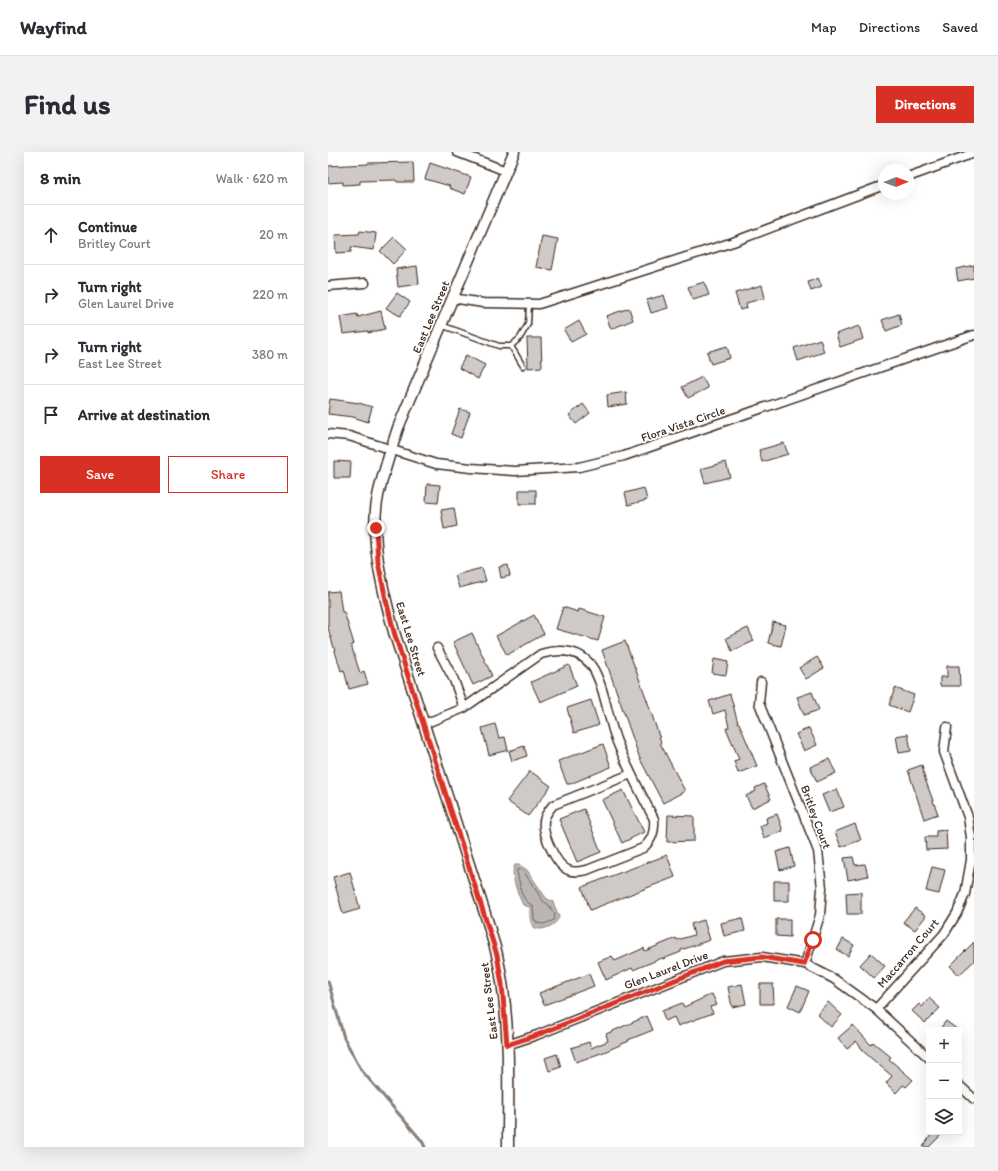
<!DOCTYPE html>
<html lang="en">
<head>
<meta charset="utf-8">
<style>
  body { margin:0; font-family:Itim,sans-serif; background:#f2f2f3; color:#2b2b33 }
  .controls { position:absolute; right:12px; bottom:12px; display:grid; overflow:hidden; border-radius:0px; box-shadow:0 4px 16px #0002 }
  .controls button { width:36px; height:36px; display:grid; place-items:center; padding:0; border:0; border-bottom:1px solid #e1e1e2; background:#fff; color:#2b2b33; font:20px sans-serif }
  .compass { position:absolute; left:550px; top:12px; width:36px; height:36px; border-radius:50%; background:#fff; box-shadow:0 4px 16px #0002; rotate:89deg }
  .stop { position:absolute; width:12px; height:12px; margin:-9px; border:3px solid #d93025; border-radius:50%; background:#fff }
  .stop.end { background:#d93025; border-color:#fff; box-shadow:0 1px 4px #0008 }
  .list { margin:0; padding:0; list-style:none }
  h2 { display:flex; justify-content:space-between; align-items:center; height:52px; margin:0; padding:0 16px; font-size:17px }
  h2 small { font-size:13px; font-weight:400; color:#7c7c81 }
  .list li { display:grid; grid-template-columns:26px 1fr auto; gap:12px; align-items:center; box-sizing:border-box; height:60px; padding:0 16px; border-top:1px solid #e1e1e2 }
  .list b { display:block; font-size:15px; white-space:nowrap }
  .list p { margin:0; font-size:13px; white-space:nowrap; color:#7c7c81 }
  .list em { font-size:13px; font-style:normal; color:#7c7c81 }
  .actions { display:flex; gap:8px; padding:12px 16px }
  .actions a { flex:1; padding:9px 0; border:1px solid #d93025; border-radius:0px; text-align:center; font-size:14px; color:#d93025 }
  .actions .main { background:#d93025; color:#fff }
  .icon { flex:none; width:22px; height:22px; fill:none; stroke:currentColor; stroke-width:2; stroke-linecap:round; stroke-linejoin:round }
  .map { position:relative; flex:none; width:646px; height:995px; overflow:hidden; border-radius:0px }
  header { display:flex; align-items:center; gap:24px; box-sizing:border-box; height:56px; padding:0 20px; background:#fff; border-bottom:1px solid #e1e1e2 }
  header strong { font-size:19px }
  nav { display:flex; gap:22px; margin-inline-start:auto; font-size:14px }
  .intro { display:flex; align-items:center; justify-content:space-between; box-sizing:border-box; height:96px; padding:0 24px }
  h1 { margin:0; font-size:28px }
  .button { padding:10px 18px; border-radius:0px; background:#d93025; color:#fff; font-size:14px; font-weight:700 }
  main { display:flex; gap:24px; padding:0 24px }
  aside { flex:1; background:#fff; border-radius:0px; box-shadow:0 4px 16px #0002 }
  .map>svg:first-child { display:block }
  .water { fill:#bcb6b3; stroke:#887e77 }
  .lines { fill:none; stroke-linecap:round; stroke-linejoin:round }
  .shore { stroke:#6f625a; stroke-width:1 }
  .stream { stroke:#887e77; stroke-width:3 }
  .building { fill:#cfcac7; stroke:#3b2a1e }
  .service-casing { stroke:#3b2a1e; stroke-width:7 }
  .minor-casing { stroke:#3b2a1e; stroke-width:11 }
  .tertiary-casing { stroke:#3b2a1e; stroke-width:13 }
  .service { stroke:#fff; stroke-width:4 }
  .minor { stroke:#fff; stroke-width:8 }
  .tertiary { stroke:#fff; stroke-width:10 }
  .route { stroke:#d93025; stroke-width:5 }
  .labels { text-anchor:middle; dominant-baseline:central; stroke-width:3.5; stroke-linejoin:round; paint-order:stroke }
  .street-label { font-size:12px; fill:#3b2a1e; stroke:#fff }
</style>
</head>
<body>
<header>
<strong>Wayfind</strong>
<nav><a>Map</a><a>Directions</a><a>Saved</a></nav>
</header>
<div class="intro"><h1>Find us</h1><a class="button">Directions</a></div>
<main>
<aside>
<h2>8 min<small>Walk · 620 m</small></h2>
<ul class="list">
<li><svg class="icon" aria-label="ahead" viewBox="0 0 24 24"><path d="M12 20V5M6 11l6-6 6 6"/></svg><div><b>Continue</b><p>Britley Court</p></div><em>20 m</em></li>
<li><svg class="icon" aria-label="right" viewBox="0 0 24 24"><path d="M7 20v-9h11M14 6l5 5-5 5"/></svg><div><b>Turn right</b><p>Glen Laurel Drive</p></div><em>220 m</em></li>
<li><svg class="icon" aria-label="right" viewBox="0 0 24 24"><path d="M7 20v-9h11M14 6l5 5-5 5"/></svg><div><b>Turn right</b><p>East Lee Street</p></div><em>380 m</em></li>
<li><svg class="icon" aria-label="arrive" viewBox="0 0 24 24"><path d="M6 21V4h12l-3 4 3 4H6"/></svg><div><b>Arrive at destination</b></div></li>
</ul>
<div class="actions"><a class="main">Save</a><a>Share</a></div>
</aside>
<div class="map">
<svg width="646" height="995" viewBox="0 0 646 995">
  <rect width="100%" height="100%" fill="#fff"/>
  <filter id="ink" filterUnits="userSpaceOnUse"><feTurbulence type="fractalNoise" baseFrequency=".025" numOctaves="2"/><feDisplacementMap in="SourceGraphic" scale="8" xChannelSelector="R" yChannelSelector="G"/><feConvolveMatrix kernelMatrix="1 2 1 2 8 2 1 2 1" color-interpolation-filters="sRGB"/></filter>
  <g filter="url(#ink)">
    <path class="water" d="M 187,713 L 191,713 L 199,718 L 218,746 L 225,750 L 231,765 C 229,772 214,781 206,775 C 201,770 202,761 202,755 L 195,753 C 191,744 181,722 187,713 Z"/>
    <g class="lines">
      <path class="shore" d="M 189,718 L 192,717 L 196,720 L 215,749 L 221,753 L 227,763 L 226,768 L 216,772 L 209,771 L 206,767 L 205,754 L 198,749 L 194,742 Z"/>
      <path class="stream" d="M 0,829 L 16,886 L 34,919 L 94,989 L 97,995"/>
    </g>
    <path class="building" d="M 85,10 L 86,30 L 69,30 L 68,28 L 32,29 L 32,32 L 15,33 L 15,30 L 0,31 L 0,14 L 40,12 L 40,11 Z
      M 102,11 L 143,25 L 137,42 L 121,36 L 122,34 L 97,27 Z
      M 32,79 L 48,81 L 46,98 L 23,95 L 23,100 L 8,101 L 7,83 L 31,82 Z
      M 214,84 L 230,87 L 224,118 L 208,115 Z
      M 66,85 L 79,97 L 65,112 L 52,99 Z
      M 646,113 L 646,126 L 630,129 L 628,117 Z
      M 89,114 L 91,132 L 70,135 L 68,117 Z
      M 490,126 L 494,135 L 483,139 L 480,130 Z
      M 376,130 L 381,143 L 365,148 L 360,135 Z
      M 434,133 L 437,146 L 418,151 L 419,156 L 412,158 L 407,141 Z
      M 69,141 L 82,150 L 72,164 L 58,156 Z
      M 336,143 L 340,156 L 323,161 L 319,148 Z
      M 301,156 L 305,168 L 283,177 L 278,164 Z
      M 53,159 L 57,177 L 40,181 L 40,179 L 15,182 L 12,165 L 29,162 L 30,165 Z
      M 571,162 L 574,173 L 558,179 L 554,168 Z
      M 251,169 L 258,182 L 243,190 L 236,178 Z
      M 531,174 L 535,187 L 512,195 L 508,182 Z
      M 199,186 L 213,186 L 214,215 L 200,216 Z
      M 492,187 L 496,200 L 470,209 L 466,196 Z
      M 399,194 L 402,206 L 383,212 L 379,200 Z
      M 138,203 L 157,213 L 150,227 L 131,216 Z
      M 374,225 L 380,236 L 360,246 L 354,235 Z
      M 298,240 L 299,252 L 280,255 L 279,243 Z
      M 2,247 L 31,251 L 44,255 L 40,270 L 25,265 L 0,262 Z
      M 255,252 L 262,261 L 248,272 L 241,263 Z
      M 132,257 L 142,260 L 133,286 L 123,282 Z
      M 456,291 L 460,302 L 434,310 L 431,298 Z
      M 6,309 L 23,310 L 22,326 L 6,326 Z
      M 398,310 L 402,325 L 377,331 L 373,317 Z
      M 99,332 L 112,333 L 110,351 L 98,350 Z
      M 316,336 L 319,348 L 300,353 L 297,341 Z
      M 191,338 L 208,338 L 208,352 L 191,352 Z
      M 126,356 L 129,374 L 116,377 L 113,358 Z
      M 180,413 L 182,424 L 173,426 L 171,415 Z
      M 154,416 L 158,429 L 131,436 L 127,423 Z
      M 11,439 L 14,460 L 16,460 L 26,492 L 23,493 L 32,521 L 36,519 L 40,532 L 21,537 L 16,518 L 13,519 L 0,476 L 0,440 Z
      M 235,455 L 250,460 L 251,457 L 277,465 L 270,489 L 228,477 Z
      M 206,463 L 216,482 L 179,503 L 168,484 Z
      M 445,470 L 458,473 L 453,494 L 440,491 Z
      M 420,476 L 426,489 L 404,499 L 398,486 Z
      M 144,481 L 164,524 L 145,533 L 125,490 Z
      M 297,489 L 319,548 L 333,590 L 332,591 L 357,639 L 335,651 L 312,607 L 274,498 Z
      M 489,505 L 496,516 L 478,527 L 471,516 Z
      M 386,507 L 400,510 L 398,523 L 384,521 Z
      M 241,513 L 249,534 L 212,550 L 203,530 Z
      M 619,514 L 631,514 L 632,534 L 612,534 L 612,525 L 619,525 Z
      M 567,536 L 586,543 L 580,560 L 561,553 Z
      M 484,540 L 491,558 L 476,563 L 469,545 Z
      M 402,542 L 410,571 L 411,571 L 429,614 L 410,621 L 406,609 L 411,607 L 398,576 L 401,575 L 397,558 L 385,562 L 381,549 Z
      M 263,548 L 271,573 L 246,581 L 239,556 Z
      M 167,572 L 171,586 L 177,585 L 180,598 L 161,603 L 154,576 Z
      M 481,576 L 489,593 L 476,599 L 468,582 Z
      M 580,582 L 583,599 L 571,601 L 568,584 Z
      M 275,592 L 283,615 L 242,632 L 239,632 L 230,609 Z
      M 196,594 L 199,604 L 184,609 L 181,599 Z
      M 501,607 L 508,621 L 489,630 L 482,615 Z
      M 594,613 L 597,627 L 610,662 L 596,667 L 580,618 Z
      M 202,619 L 223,634 L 200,664 L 179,649 Z
      M 436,632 L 443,647 L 424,656 L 418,644 L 428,639 L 427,636 Z
      M 509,637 L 516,655 L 501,660 L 494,643 Z
      M 295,638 L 316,680 L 294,691 L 274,648 Z
      M 256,657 L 273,700 L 249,710 L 231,667 Z
      M 449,662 L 455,679 L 436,686 L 432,674 L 439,671 L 438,666 Z
      M 340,663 L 366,664 L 366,689 L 339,690 Z
      M 527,672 L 533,688 L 513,695 L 507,680 Z
      M 618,678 L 619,697 L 598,698 L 597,685 L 608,685 L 608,679 Z
      M 462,696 L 466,714 L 452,718 L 448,700 Z
      M 339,703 L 347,725 L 262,758 L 254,735 Z
      M 525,705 L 527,713 L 537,712 L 540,724 L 520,728 L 516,706 Z
      M 604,715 L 617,718 L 611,742 L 598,739 Z
      M 22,720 L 32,757 L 15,762 L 5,725 Z
      M 446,729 L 461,729 L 461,749 L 446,749 Z
      M 533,740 L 533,762 L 519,762 L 518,741 Z
      M 587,756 L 598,764 L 587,778 L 575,770 Z
      M 414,766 L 417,779 L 396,784 L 393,771 Z
      M 448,767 L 462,767 L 462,785 L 448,784 Z
      M 376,768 L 382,788 L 353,798 L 353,800 L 335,807 L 334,806 L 305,818 L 304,816 L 278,828 L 270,810 L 284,804 L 287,809 L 316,796 L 317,799 L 348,786 L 349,788 L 366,783 L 363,772 Z
      M 515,787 L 526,793 L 520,804 L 509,798 Z
      M 646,790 L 646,809 L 631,823 L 622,814 Z
      M 543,801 L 557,814 L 546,826 L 532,813 Z
      M 261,822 L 266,834 L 216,853 L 211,841 Z
      M 414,832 L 418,852 L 404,855 L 400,835 Z
      M 432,832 L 445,832 L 446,852 L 432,852 Z
      M 469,834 L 481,839 L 472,860 L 460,854 Z
      M 384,842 L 389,853 L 382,855 L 385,861 L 350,874 L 346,865 L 337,869 L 334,859 L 354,851 L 356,855 Z
      M 601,846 L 612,856 L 597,871 L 584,859 L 591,852 L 594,855 Z
      M 500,850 L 514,863 L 503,875 L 489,862 Z
      M 319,864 L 325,878 L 300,888 L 301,889 L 276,900 L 248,910 L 243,896 L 261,890 L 263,896 L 280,889 L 278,882 Z
      M 618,869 L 630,878 L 611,878 Z
      M 525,873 L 543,893 L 545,890 L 563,905 L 561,907 L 585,928 L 578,935 L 575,933 L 568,941 L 558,931 L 564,924 L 537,901 L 528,889 L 519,897 L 510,886 Z
      M 229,902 L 233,915 L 221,919 L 217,906 Z
      M 605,980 L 616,980 L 601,995 L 595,995 Z"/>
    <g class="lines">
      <g class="service-casing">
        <path id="service" d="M 113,173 L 171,194 L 183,194 L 192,186 L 200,172 L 201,152
          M 183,194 L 195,214"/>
      </g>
      <g class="minor-casing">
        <path id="minor" d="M 129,0 L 178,19
          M 580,25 L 646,1
          M 0,134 L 37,131
          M 124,146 L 155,151 L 211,152 L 405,90 L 556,33
          M 0,282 L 21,284 L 108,312 L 143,316 L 187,319 L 251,315 L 296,304 L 646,183
          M 109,496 L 126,528 L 136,556
          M 433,530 L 431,551 L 490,699 L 494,736 L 492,763 L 477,812
          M 96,572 L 136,556 L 213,502 C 231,497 250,497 263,513 C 276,531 280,568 289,590 C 300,617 313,642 326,667 C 327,680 324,688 315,696 L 259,718 C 253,719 246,721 240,718 C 228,713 214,682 216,669 C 217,662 221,658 225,653 L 303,622
          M 548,857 L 616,782 L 629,761 L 637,742 L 643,708 L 643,686 L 640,665 L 616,600 L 619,575
          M 179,893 L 209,883 L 395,809 L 434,805 L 477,812 L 506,827 L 548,857 L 601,906
          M 631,933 L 646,947"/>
      </g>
      <g class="tertiary-casing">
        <path id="tertiary" d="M 180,995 C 180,932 183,865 169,803 C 167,793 163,784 161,774 L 66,480 C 55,438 41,388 50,344 C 55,321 63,298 70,276 L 186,0"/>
      </g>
      <use href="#service" class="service"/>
      <use href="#minor" class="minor"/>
      <use href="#tertiary" class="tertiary"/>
    </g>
  </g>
  <g class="lines" filter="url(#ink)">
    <path class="route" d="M 48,376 L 50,410 L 58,448 L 66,480 L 169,803 L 174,832 L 179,893 L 209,883 L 395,809 L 434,805 L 476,812 L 485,788"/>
  </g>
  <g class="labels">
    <g class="street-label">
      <text transform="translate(103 165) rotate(-67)">East Lee Street</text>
      <text transform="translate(355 272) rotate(-19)">Flora Vista Circle</text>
      <text transform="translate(83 487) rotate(73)">East Lee Street</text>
      <text transform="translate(488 665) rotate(70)">Britley Court</text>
      <text transform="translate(580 801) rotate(-49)">Maccarron Court</text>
      <text transform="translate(338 818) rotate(-21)">Glen Laurel Drive</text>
      <text transform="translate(161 849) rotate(-97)">East Lee Street</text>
    </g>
  </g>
</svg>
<div class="controls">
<button>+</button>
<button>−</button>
<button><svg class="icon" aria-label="layers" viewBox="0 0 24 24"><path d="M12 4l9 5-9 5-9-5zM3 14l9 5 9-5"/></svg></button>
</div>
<svg class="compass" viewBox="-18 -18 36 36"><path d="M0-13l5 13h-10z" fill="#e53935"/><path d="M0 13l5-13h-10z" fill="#7c7c81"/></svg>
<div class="stop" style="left:485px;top:788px"></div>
<div class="stop end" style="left:48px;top:376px"></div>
</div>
</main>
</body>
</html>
